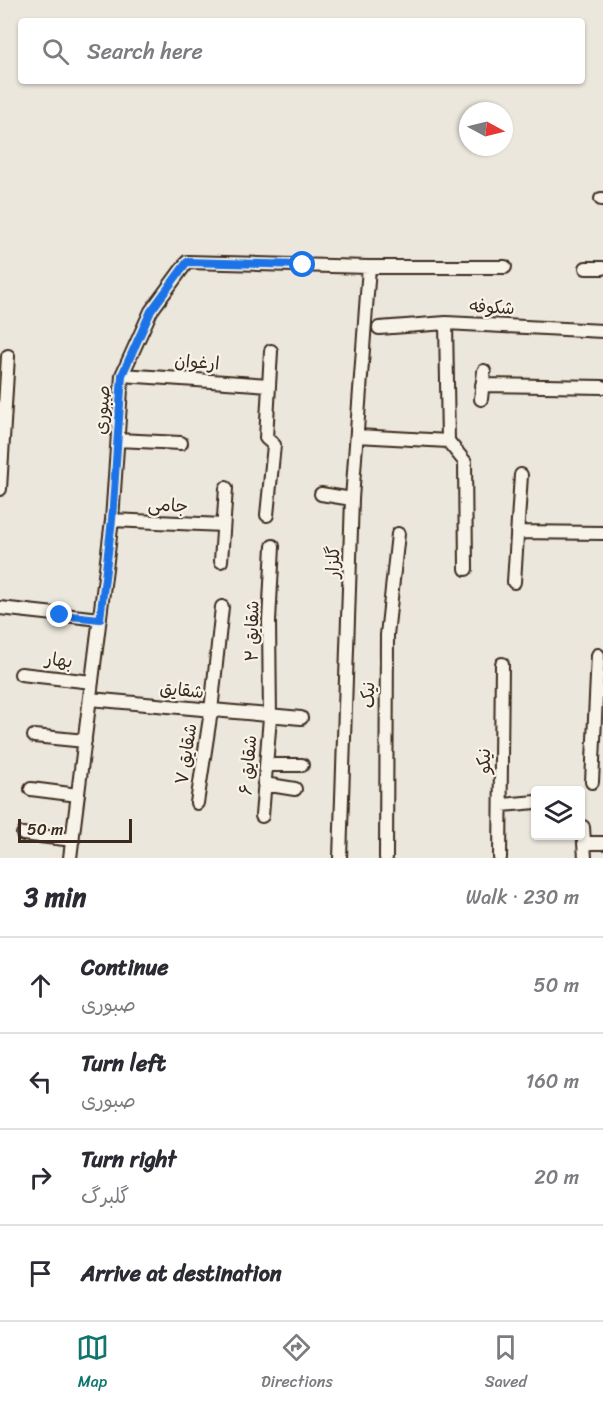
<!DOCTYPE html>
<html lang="en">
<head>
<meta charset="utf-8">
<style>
  body { margin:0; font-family:Sriracha,"Playpen Sans Arabic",sans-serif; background:#f2f2f3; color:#2b2b33 }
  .controls { position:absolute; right:18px; bottom:18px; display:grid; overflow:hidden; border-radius:6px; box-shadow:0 2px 4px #0004 }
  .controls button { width:54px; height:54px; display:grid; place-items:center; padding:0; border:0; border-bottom:2px solid #e1e1e2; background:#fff; color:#2b2b33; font:30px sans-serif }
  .compass { position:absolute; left:459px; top:102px; width:54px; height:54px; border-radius:50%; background:#fff; box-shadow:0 2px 4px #0004; rotate:97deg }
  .scale { position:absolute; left:18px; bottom:15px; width:114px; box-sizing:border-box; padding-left:6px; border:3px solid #3b2a1e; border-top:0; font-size:16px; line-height:21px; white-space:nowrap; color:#3b2a1e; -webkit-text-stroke:4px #f7f3e8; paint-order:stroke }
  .stop { position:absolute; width:18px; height:18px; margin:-14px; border:4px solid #1a73e8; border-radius:50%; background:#fff }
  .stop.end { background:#1a73e8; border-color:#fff; box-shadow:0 2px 6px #0008 }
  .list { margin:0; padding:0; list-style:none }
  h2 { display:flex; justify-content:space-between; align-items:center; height:78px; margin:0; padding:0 24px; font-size:26px }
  h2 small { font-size:20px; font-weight:400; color:#7c7c81 }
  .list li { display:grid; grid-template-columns:39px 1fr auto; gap:18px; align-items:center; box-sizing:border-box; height:96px; padding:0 24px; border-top:2px solid #e1e1e2 }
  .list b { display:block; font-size:22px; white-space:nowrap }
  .list p { margin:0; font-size:20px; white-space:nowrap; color:#7c7c81 }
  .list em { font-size:20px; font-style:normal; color:#7c7c81 }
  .icon { flex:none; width:33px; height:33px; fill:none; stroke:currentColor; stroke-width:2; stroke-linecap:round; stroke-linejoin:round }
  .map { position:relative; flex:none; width:603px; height:858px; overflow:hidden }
  .search { position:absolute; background:#fff; box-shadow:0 2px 4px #0004; left:18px; right:18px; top:18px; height:66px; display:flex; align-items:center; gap:15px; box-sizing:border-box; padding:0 21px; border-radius:6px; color:#7c7c81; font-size:22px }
  .sheet { height:462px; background:#fff }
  nav { display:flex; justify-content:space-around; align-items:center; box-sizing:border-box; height:84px; border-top:2px solid #e1e1e2; background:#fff; font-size:16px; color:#7c7c81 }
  nav a { display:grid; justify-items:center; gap:3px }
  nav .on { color:#0f766e }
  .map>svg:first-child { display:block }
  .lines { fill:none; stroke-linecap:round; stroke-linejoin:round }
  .minor-casing { stroke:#3b2a1e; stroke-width:16 }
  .minor { stroke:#f7f3e8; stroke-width:12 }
  .route { stroke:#1a73e8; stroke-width:8 }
  .labels { text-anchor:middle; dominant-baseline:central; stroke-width:4.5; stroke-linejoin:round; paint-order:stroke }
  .street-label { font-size:18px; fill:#3b2a1e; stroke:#f7f3e8 }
</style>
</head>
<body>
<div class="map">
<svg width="603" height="858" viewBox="0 0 603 858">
  <rect width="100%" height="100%" fill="#ece7dc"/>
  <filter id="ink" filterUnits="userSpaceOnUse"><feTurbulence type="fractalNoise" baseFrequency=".0167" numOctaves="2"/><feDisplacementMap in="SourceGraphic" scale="12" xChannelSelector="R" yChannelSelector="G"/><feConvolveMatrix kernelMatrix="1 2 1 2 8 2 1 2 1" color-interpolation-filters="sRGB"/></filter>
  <g filter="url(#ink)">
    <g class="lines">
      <g class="minor-casing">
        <path id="minor" d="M 601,199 L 603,199
          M 586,268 L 603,268
          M 446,323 L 448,441 L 465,462 L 466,569
          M 379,328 L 446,323 L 603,331
          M 122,375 L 269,385
          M 482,385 L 603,387
          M 481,399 L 484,371
          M 357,436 L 448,441
          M 118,440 L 181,443
          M 0,489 L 8,356
          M 321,494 L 352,499
          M 267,515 L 274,445 L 266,438 L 271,351
          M 112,520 L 223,525
          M 517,532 L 603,533
          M 221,561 L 226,488
          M 514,582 L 521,475
          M 0,608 L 100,619
          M 21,674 L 92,682
          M 90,699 L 301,718
          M 34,736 L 85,741
          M 266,765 L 302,765
          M 592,782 L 598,655
          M 264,784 L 295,789
          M 31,789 L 78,795
          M 197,803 L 211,711 L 222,607
          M 502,805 L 536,802
          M 262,816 L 270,717 L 269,621 L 273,546
          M 583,827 L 585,858
          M 23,834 L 73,840
          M 585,843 L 603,843
          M 70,858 L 112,520 L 122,375 L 151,311 L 187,262 L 369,267 L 505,267
          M 340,858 L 352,499 L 369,267
          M 386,858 L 387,635 L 398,534
          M 500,858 L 502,664"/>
      </g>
      <use href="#minor" class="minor"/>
    </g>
  </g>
  <g class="lines" filter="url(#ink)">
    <path class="route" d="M 60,615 L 100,619 L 112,520 L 122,375 L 151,311 L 187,262 L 303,265"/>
  </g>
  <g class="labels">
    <g class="street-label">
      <text transform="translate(492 307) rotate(3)">شکوفه</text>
      <text transform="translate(197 362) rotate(4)">ارغوان</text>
      <text transform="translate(102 410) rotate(-86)">صبوری</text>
      <text transform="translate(168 505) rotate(3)">جامی</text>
      <text transform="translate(333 562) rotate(-88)">گلزار</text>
      <text transform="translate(252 631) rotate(-89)">شقایق ۲</text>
      <text transform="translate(59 660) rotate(7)">بهار</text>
      <text transform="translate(182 690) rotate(6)">شقایق</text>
      <text transform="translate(368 695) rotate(-89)">نیک</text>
      <text transform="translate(186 754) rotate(-81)">شقایق ۷</text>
      <text transform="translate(484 761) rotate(-90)">نیکو</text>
      <text transform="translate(248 765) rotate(-85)">شقایق ۶</text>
    </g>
  </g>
</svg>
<div class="controls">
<button><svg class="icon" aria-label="layers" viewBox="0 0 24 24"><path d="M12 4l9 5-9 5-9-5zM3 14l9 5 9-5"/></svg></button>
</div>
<svg class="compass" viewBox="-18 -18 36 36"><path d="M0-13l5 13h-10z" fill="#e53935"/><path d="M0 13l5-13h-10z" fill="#7c7c81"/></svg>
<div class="scale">50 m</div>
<div class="stop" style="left:303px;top:265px"></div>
<div class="stop end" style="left:60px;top:615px"></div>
<div class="search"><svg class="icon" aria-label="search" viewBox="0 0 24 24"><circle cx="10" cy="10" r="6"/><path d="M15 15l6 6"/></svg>Search here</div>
</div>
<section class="sheet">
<h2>3 min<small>Walk · 230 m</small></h2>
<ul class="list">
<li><svg class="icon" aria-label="ahead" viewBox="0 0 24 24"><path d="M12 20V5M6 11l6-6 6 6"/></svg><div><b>Continue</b><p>صبوری</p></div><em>50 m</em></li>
<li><svg class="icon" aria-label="left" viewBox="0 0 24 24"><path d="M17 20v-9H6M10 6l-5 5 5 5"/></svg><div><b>Turn left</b><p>صبوری</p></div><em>160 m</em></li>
<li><svg class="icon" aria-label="right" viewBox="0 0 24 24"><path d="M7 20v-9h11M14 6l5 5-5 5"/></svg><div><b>Turn right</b><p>گلبرگ</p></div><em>20 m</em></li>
<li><svg class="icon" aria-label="arrive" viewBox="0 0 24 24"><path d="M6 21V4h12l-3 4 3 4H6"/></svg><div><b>Arrive at destination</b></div></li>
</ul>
</section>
<nav>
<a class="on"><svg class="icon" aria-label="map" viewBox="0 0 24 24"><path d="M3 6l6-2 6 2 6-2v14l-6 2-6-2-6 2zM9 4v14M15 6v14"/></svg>Map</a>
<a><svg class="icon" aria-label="directions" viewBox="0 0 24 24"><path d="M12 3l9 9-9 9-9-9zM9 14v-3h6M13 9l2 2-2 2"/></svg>Directions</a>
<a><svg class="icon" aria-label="saved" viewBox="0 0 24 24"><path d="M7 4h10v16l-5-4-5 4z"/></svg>Saved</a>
</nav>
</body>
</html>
